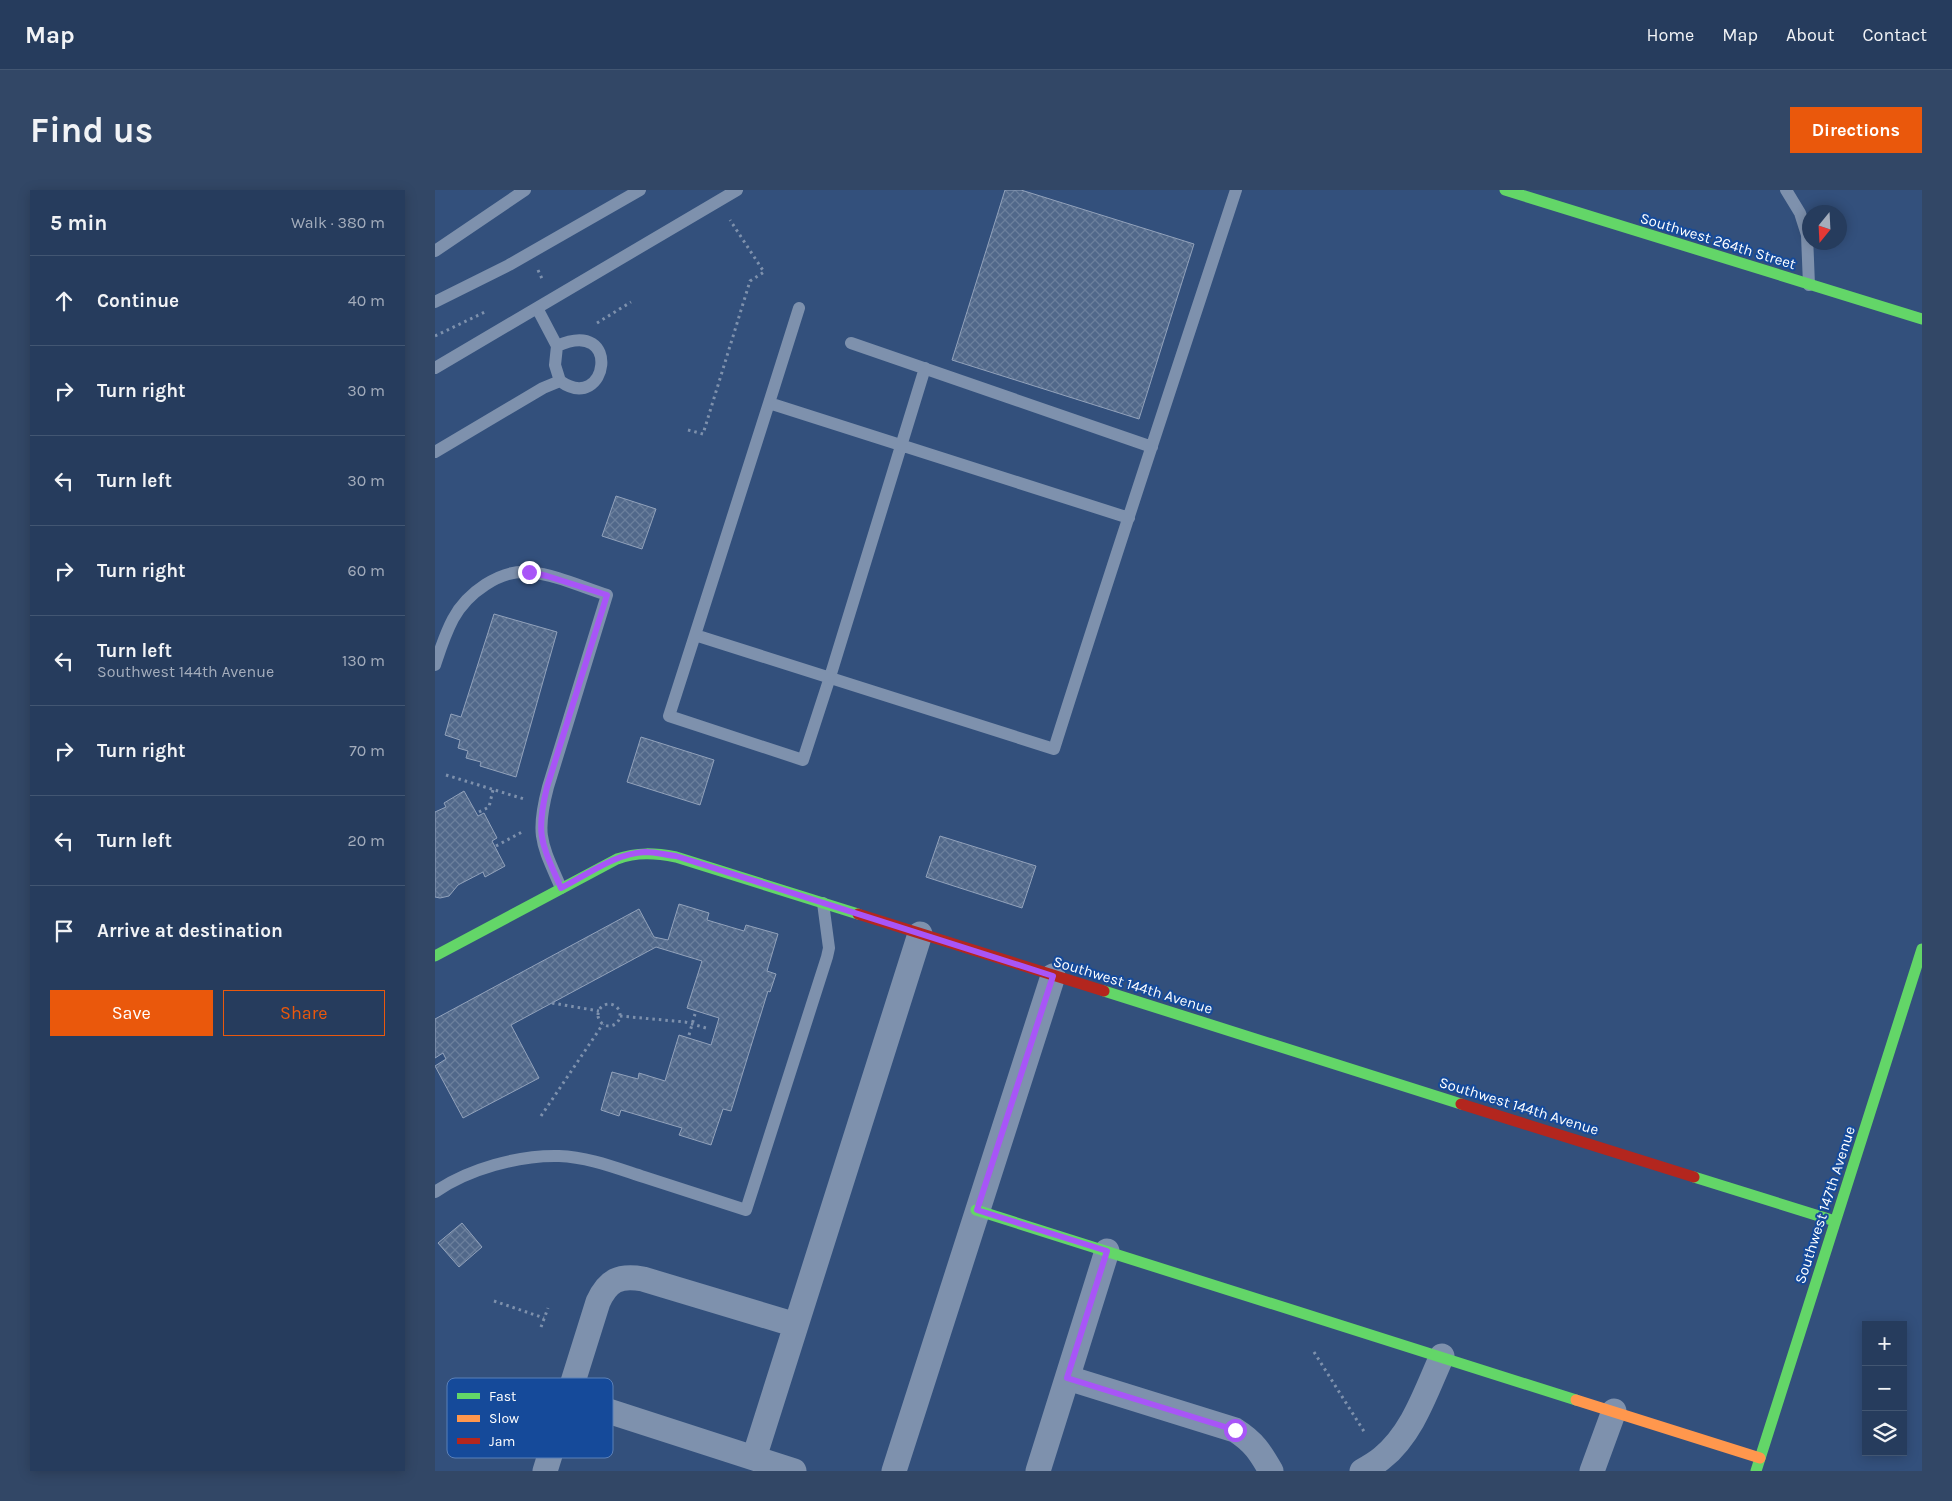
<!DOCTYPE html>
<html lang="en">
<head>
<meta charset="utf-8">
<style>
  body { margin:0; font-family:Karla,sans-serif; background:#324766; color:#f1f3f6 }
  .controls { position:absolute; right:15px; bottom:15px; display:grid; overflow:hidden; border-radius:0px; box-shadow:0 2px 12px #0003 }
  .controls button { width:45px; height:45px; display:grid; place-items:center; padding:0; border:0; border-bottom:1px solid #425672; background:#263c5d; color:#f1f3f6; font:25px sans-serif }
  .compass { position:absolute; left:1367px; top:15px; width:45px; height:45px; border-radius:50%; background:#263c5d; box-shadow:0 2px 12px #0003; rotate:198deg }
  .stop { position:absolute; width:15px; height:15px; margin:-11px; border:4px solid #a855f7; border-radius:50%; background:#fff }
  .stop.end { background:#a855f7; border-color:#fff; box-shadow:0 1px 5px #0008 }
  .list { margin:0; padding:0; list-style:none }
  h2 { display:flex; justify-content:space-between; align-items:center; height:65px; margin:0; padding:0 20px; font-size:21px }
  h2 small { font-size:16px; font-weight:400; color:#a4adbc }
  .list li { display:grid; grid-template-columns:32px 1fr auto; gap:15px; align-items:center; box-sizing:border-box; height:90px; padding:0 20px; border-top:1px solid #425672 }
  .list b { display:block; font-size:19px; white-space:nowrap }
  .list p { margin:0; font-size:16px; white-space:nowrap; color:#a4adbc }
  .list em { font-size:16px; font-style:normal; color:#a4adbc }
  .actions { display:flex; gap:10px; padding:15px 20px }
  .actions a { flex:1; padding:11px 0; border:1px solid #ea580c; border-radius:0px; text-align:center; font-size:18px; color:#ea580c }
  .actions .main { background:#ea580c; color:#fff }
  .icon { flex:none; width:28px; height:28px; fill:none; stroke:currentColor; stroke-width:2; stroke-linecap:round; stroke-linejoin:round }
  .map { position:relative; flex:none; width:1487px; height:1281px; overflow:hidden; border-radius:0px }
  header { display:flex; align-items:center; gap:30px; box-sizing:border-box; height:70px; padding:0 25px; background:#263c5d; border-bottom:1px solid #425672 }
  header strong { font-size:24px }
  nav { display:flex; gap:28px; margin-inline-start:auto; font-size:18px }
  .intro { display:flex; align-items:center; justify-content:space-between; box-sizing:border-box; height:120px; padding:0 30px }
  h1 { margin:0; font-size:35px }
  .button { padding:12px 22px; border-radius:0px; background:#ea580c; color:#fff; font-size:18px; font-weight:700 }
  main { display:flex; gap:30px; padding:0 30px }
  aside { flex:1; background:#263c5d; border-radius:0px; box-shadow:0 2px 12px #0003 }
  .map>svg:first-child { display:block }
  .building { fill:url(#building-cross-hatch); stroke:#92a2bb }
  .lines { fill:none; stroke-linecap:round; stroke-linejoin:round }
  .path { stroke:#7e91ad; stroke-width:3; stroke-dasharray:2.5 4; stroke-linecap:butt }
  .lane { stroke:#7e91ad; stroke-width:12 }
  .street { stroke:#7e91ad; stroke-width:25 }
  .fast { stroke:#63d668; stroke-width:11 }
  .slow { stroke:#ff974d; stroke-width:11 }
  .jam { stroke:#b3261e; stroke-width:11 }
  .route { stroke:#a855f7; stroke-width:6 }
  .labels { text-anchor:middle; dominant-baseline:central; stroke-width:4; stroke-linejoin:round; paint-order:stroke }
  .street-label { font-size:15px; fill:#fff; stroke:#154a9a }
  .key { fill:#154a9a; stroke:#5b80b8; stroke-width:1 }
  .key-label { font-size:14px; fill:#fff }
</style>
</head>
<body>
<header>
<strong>Map</strong>
<nav><a>Home</a><a>Map</a><a>About</a><a>Contact</a></nav>
</header>
<div class="intro"><h1>Find us</h1><a class="button">Directions</a></div>
<main>
<aside>
<h2>5 min<small>Walk · 380 m</small></h2>
<ul class="list">
<li><svg class="icon" aria-label="ahead" viewBox="0 0 24 24"><path d="M12 20V5M6 11l6-6 6 6"/></svg><div><b>Continue</b></div><em>40 m</em></li>
<li><svg class="icon" aria-label="right" viewBox="0 0 24 24"><path d="M7 20v-9h11M14 6l5 5-5 5"/></svg><div><b>Turn right</b></div><em>30 m</em></li>
<li><svg class="icon" aria-label="left" viewBox="0 0 24 24"><path d="M17 20v-9H6M10 6l-5 5 5 5"/></svg><div><b>Turn left</b></div><em>30 m</em></li>
<li><svg class="icon" aria-label="right" viewBox="0 0 24 24"><path d="M7 20v-9h11M14 6l5 5-5 5"/></svg><div><b>Turn right</b></div><em>60 m</em></li>
<li><svg class="icon" aria-label="left" viewBox="0 0 24 24"><path d="M17 20v-9H6M10 6l-5 5 5 5"/></svg><div><b>Turn left</b><p>Southwest 144th Avenue</p></div><em>130 m</em></li>
<li><svg class="icon" aria-label="right" viewBox="0 0 24 24"><path d="M7 20v-9h11M14 6l5 5-5 5"/></svg><div><b>Turn right</b></div><em>70 m</em></li>
<li><svg class="icon" aria-label="left" viewBox="0 0 24 24"><path d="M17 20v-9H6M10 6l-5 5 5 5"/></svg><div><b>Turn left</b></div><em>20 m</em></li>
<li><svg class="icon" aria-label="arrive" viewBox="0 0 24 24"><path d="M6 21V4h12l-3 4 3 4H6"/></svg><div><b>Arrive at destination</b></div></li>
</ul>
<div class="actions"><a class="main">Save</a><a>Share</a></div>
</aside>
<div class="map">
<svg width="1487" height="1281" viewBox="0 0 1487 1281">
  <defs>
    <pattern id="building-cross-hatch" width="8" height="8" patternUnits="userSpaceOnUse" patternTransform="scale(1.25)"><rect width="8" height="8" fill="#51688a"/><path d="M0 0l8 8M0 8l8-8" fill="none" stroke="#6b7f9c"/></pattern>
  </defs>
  <rect width="100%" height="100%" fill="#33507c"/>
  <path class="building" d="M 570,0 L 586,0 L 759,54 L 704,229 L 517,170 Z
    M 181,306 L 221,319 L 207,359 L 167,346 Z
    M 59,424 L 122,442 L 81,587 L 45,576 L 46,572 L 31,568 L 33,561 L 23,558 L 25,550 L 10,545 L 16,524 L 26,527 Z
    M 206,547 L 279,570 L 265,615 L 192,592 Z
    M 29,601 L 43,626 L 49,623 L 62,648 L 57,651 L 70,676 L 50,687 L 48,682 L 23,695 L 14,706 L 5,708 L 0,707 L 0,622 L 11,617 L 9,613 Z
    M 505,646 L 601,676 L 587,718 L 491,687 Z
    M 244,714 L 274,723 L 272,730 L 309,741 L 311,735 L 343,744 L 332,781 L 341,784 L 335,802 L 333,801 L 296,921 L 288,919 L 276,955 L 244,945 L 247,938 L 186,920 L 184,926 L 166,920 L 177,882 L 203,889 L 204,883 L 230,891 L 244,845 L 276,855 L 284,828 L 252,818 L 267,771 L 221,757 L 76,835 L 104,888 L 28,928 L 0,876 L 11,869 L 8,863 L 0,868 L 0,829 L 204,719 L 219,747 L 233,750 Z
    M 27,1033 L 47,1057 L 24,1077 L 3,1053 Z"/>
  <g class="lines">
    <path class="path" d="M 103,80 L 108,91
      M 162,133 L 196,112
      M 0,146 L 52,121
      M 253,240 L 268,244 L 315,91 L 329,82 L 295,30
      M 11,585 L 89,609
      M 44,622 L 54,617 L 58,600
      M 61,656 L 87,642
      M 117,813 L 164,821
      M163 825a11 11 0 1 1 22 0a11 11 0 1 1-22 0Z
      M 185,826 L 250,832 L 271,838
      M 254,845 L 260,824
      M 106,926 L 168,834
      M 59,1111 L 109,1128
      M 106,1137 L 113,1118
      M 879,1162 L 930,1243"/>
    <path class="lane" d="M 1351,0 L 1365,23 L 1372,45 L 1374,95
      M 0,61 L 90,0
      M 0,112 L 74,75 L 205,0
      M 102,118 L 122,156 L 120,175 L 125,191 C 173,225 188,126 122,156
      M 416,153 L 717,257
      M 0,178 L 302,0
      M 334,213 L 364,118
      M 0,262 L 108,198 L 125,191
      M 694,328 L 334,213 L 260,445 L 619,559 C 678,372 740,186 801,0
      M 260,445 L 234,526 L 368,570 L 395,487 L 490,178
      M 0,475 C 5,460 10,444 18,429 C 32,403 65,379 95,382 C 121,385 147,397 172,405 L 113,597 C 100,646 107,654 126,698
      M 0,1002 C 33,979 84,965 124,966 C 153,967 181,978 209,987 C 243,998 277,1009 311,1020 L 392,767 L 394,758 L 388,713"/>
    <path class="street" d="M 633,1188 L 800,1240 C 819,1252 825,1262 836,1281
      M 133,1208 L 359,1281
      M 319,1268 L 485,744
      M 110,1281 L 163,1112 C 173,1090 184,1085 208,1089 L 361,1135
      M 459,1281 L 618,786
      M 603,1281 L 672,1061
      M 927,1281 C 934,1277 941,1273 947,1268 C 978,1243 991,1201 1007,1166
      M 1157,1281 L 1179,1221"/>
    <path class="fast" d="M 1070,0 L 1487,129
      M 0,766 L 182,669 C 202,662 220,663 241,667 L 423,724
      M 669,801 L 1026,914
      M 1259,987 L 1400,1031
      M 541,1020 L 1141,1210
      M 1321,1281 L 1487,759"/>
    <path class="slow" d="M 1141,1210 L 1325,1268"/>
    <path class="jam" d="M 423,724 L 669,801
      M 1026,914 L 1259,987"/>
  </g>
  <g class="lines">
    <path class="route" d="M 94,382 L 112,386 L 172,405 L 112,597 C 100,646 107,654 126,698 C 152,685 181,663 210,662 C 221,662 231,665 241,666 L 618,786 L 542,1020 L 672,1061 L 632,1188 L 800,1240"/>
  </g>
  <g class="labels">
    <g class="street-label">
      <text transform="translate(1283 51) rotate(17)">Southwest 264th Street</text>
      <text transform="translate(698 795) rotate(17)">Southwest 144th Avenue</text>
      <text transform="translate(1084 916) rotate(17)">Southwest 144th Avenue</text>
      <text transform="translate(1390 1015) rotate(-72)">Southwest 147th Avenue</text>
    </g>
  </g>
  <rect x="12" y="1188" width="166" height="80" rx="8" class="key"/>
  <rect x="22" y="1203" width="23" height="6" fill="#63d668"/>
  <rect x="22" y="1225" width="23" height="7" fill="#ff974d"/>
  <rect x="22" y="1248" width="23" height="6" fill="#b3261e"/>
  <g class="key-label">
    <text x="54" y="1211">Fast</text>
    <text x="54" y="1233">Slow</text>
    <text x="54" y="1256">Jam</text>
  </g>
</svg>
<div class="controls">
<button>+</button>
<button>−</button>
<button><svg class="icon" aria-label="layers" viewBox="0 0 24 24"><path d="M12 4l9 5-9 5-9-5zM3 14l9 5 9-5"/></svg></button>
</div>
<svg class="compass" viewBox="-18 -18 36 36"><path d="M0-13l5 13h-10z" fill="#e53935"/><path d="M0 13l5-13h-10z" fill="#a4adbc"/></svg>
<div class="stop" style="left:800px;top:1240px"></div>
<div class="stop end" style="left:94px;top:382px"></div>
</div>
</main>
</body>
</html>
